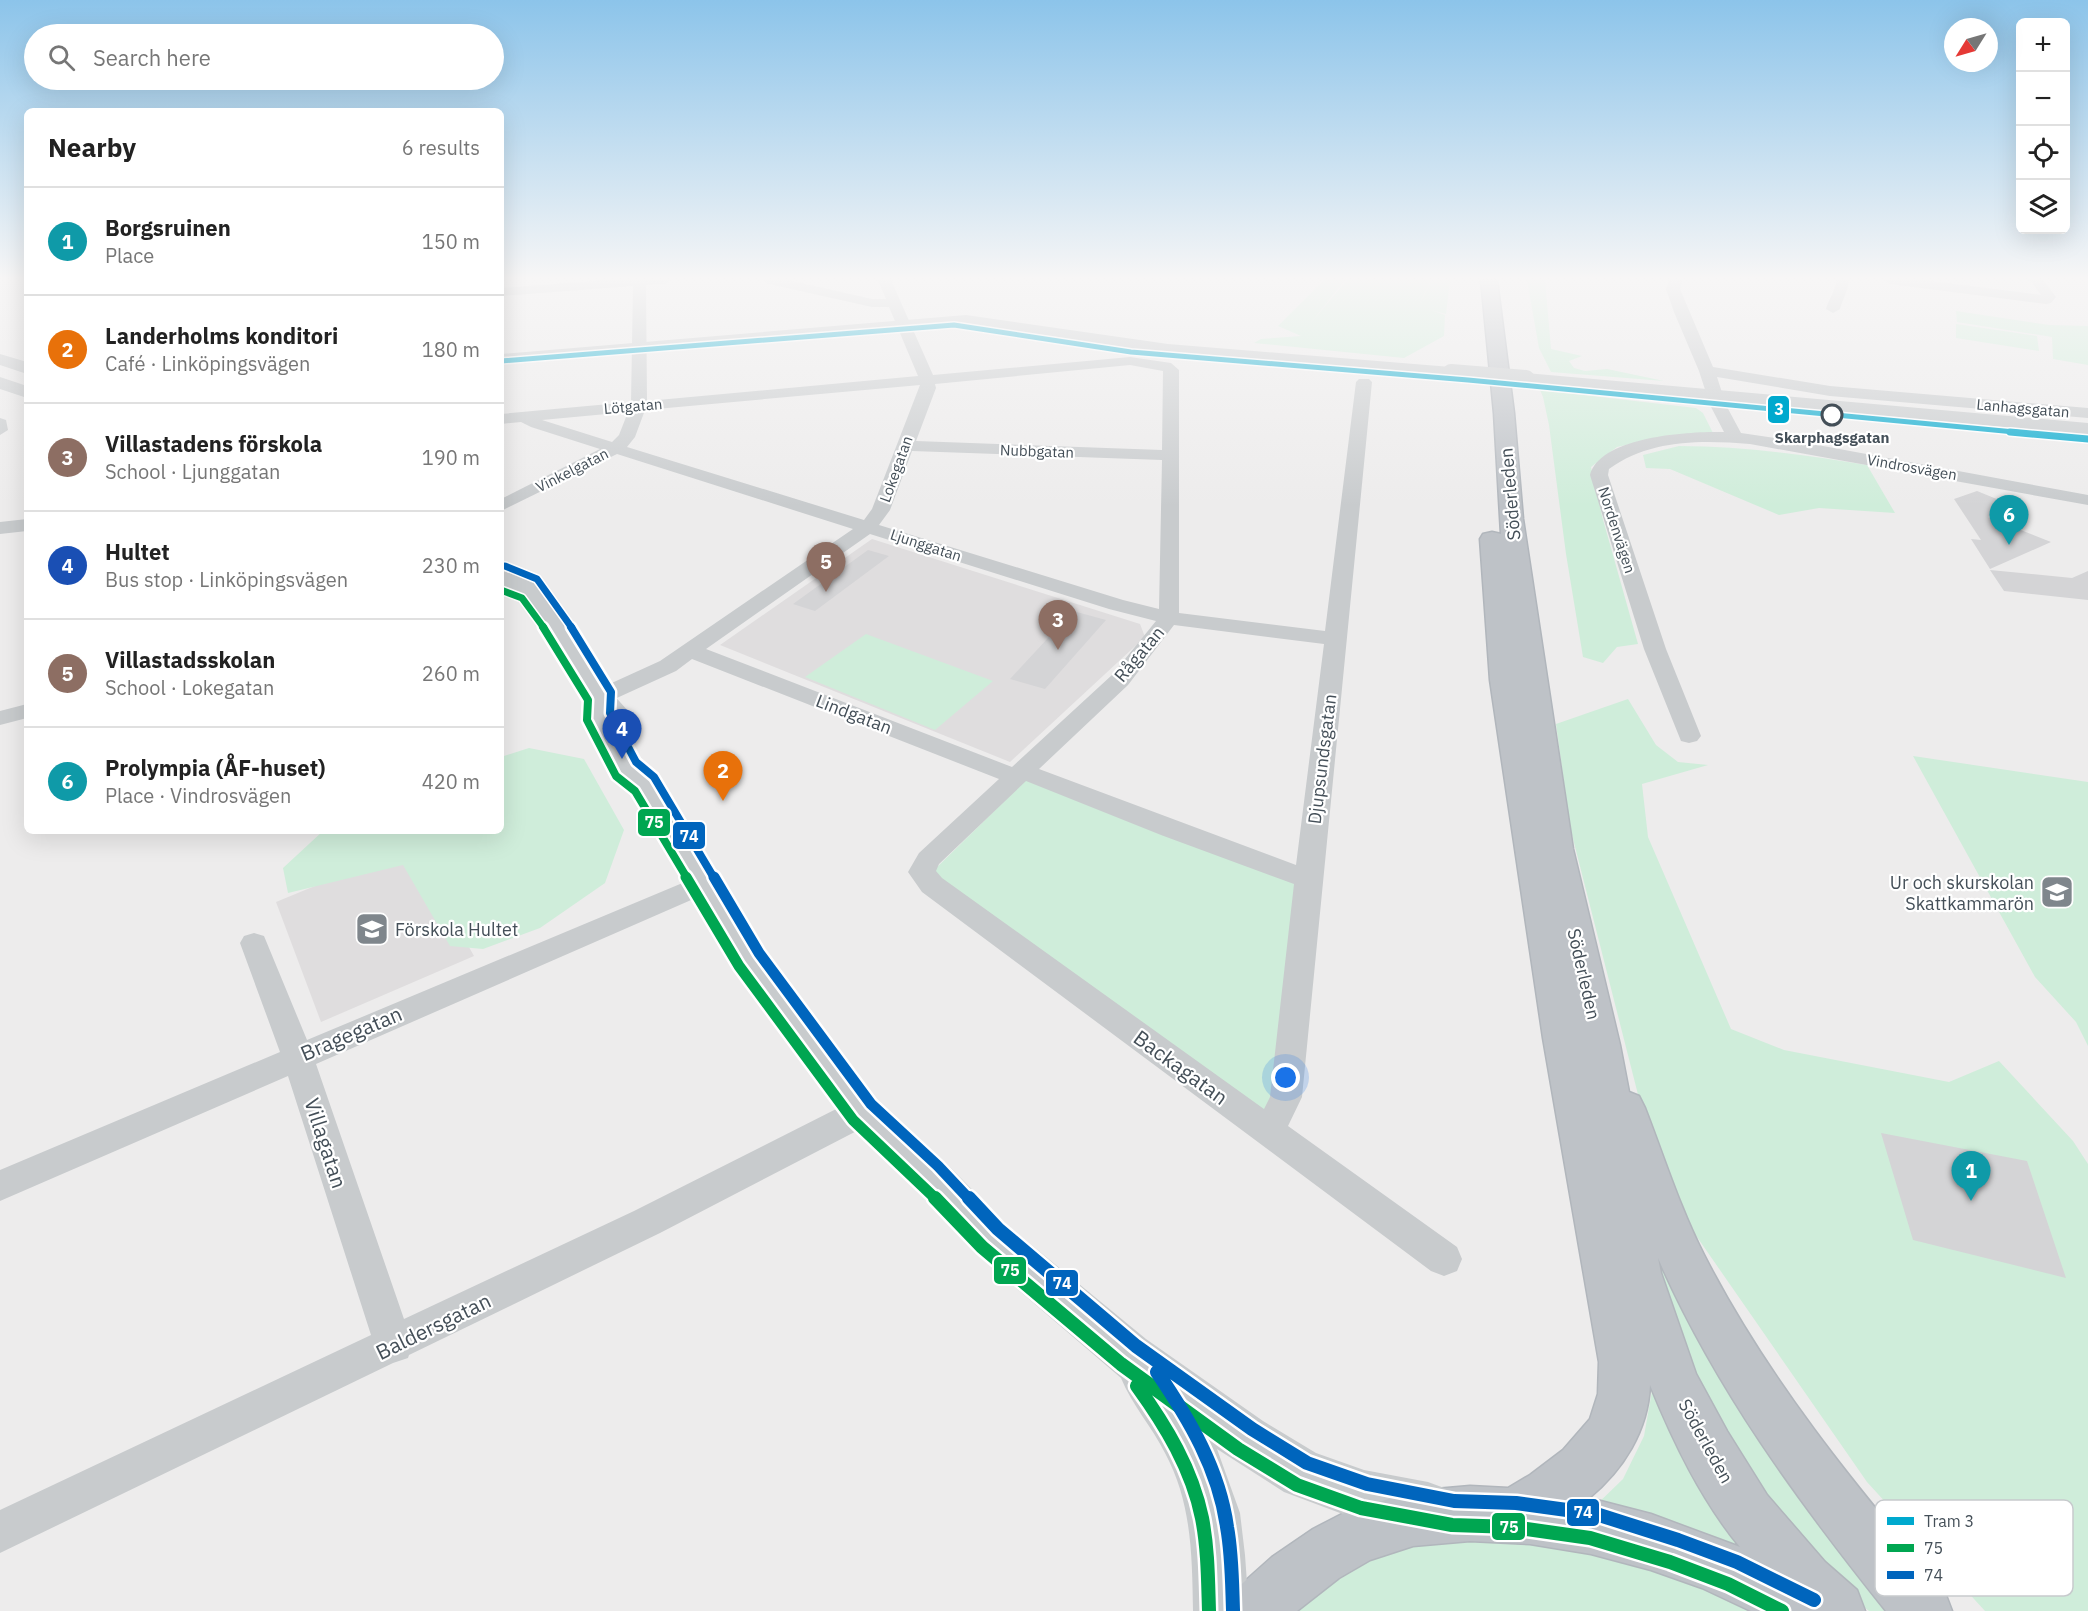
<!DOCTYPE html>
<html lang="en">
<head>
<meta charset="utf-8">
<style>
  body { margin:0; font-family:"IBM Plex Sans",sans-serif; background:#f2f2f2; color:#222 }
  .controls { position:absolute; right:18px; top:18px; display:grid; overflow:hidden; border-radius:9px; box-shadow:0 6px 24px #0002 }
  .controls button { width:54px; height:54px; display:grid; place-items:center; padding:0; border:0; border-bottom:2px solid #e0e0e0; background:#fff; color:#222; font:30px sans-serif }
  .compass { position:absolute; left:1944px; top:18px; width:54px; height:54px; border-radius:50%; background:#fff; box-shadow:0 6px 24px #0002; rotate:233deg }
  .you { position:absolute; left:1286px; top:1078px; width:21px; height:21px; margin:-15px; border:4px solid #fff; border-radius:50%; background:#1a73e8; box-shadow:0 0 0 9px #1a73e833 }
  .badge { display:grid; place-items:center; width:39px; height:39px; border-radius:50%; background:#db2777; color:#fff; font-size:20px; font-weight:700 }
  .pin { position:absolute; translate:-50% -50px; filter:drop-shadow(0 2px 3px #0008) }
  .pin::after { content:''; position:absolute; top:32px; width:21px; height:18px; background:inherit; clip-path:polygon(0 0,100% 0,50% 100%) }
  .list { margin:0; padding:0; list-style:none }
  h2 { display:flex; justify-content:space-between; align-items:center; height:78px; margin:0; padding:0 24px; font-size:26px }
  h2 small { font-size:20px; font-weight:400; color:#767676 }
  .list li { display:grid; grid-template-columns:39px 1fr auto; gap:18px; align-items:center; box-sizing:border-box; height:108px; padding:0 24px; border-top:2px solid #e0e0e0 }
  .list b { display:block; font-size:22px; white-space:nowrap }
  .list p { margin:0; font-size:20px; white-space:nowrap; color:#767676 }
  .list em { font-size:20px; font-style:normal; color:#767676 }
  .icon { flex:none; width:33px; height:33px; fill:none; stroke:currentColor; stroke-width:2; stroke-linecap:round; stroke-linejoin:round }
  .map { position:relative; flex:none; width:2088px; height:1611px; overflow:hidden }
  .search { position:absolute; background:#fff; box-shadow:0 6px 24px #0002; left:24px; top:24px; width:480px; height:66px; display:flex; align-items:center; gap:15px; box-sizing:border-box; padding:0 21px; border-radius:33px; color:#767676; font-size:22px }
  .panel { position:absolute; background:#fff; box-shadow:0 6px 24px #0002; left:24px; top:108px; width:480px; height:726px; border-radius:9px }
  .map>svg:first-child { display:block }
  .education { fill:#dfddde }
  .green { fill:#cfedda }
  .building { fill:#d4d4d6 }
  .lines { fill:none; stroke-linecap:round; stroke-linejoin:round }
  .trunk-casing { stroke:#b1b6bc; stroke-width:3 }
  .minor { fill:#c8cbcd; fill-rule:evenodd }
  .tertiary { fill:#c8cbcd; fill-rule:evenodd }
  .trunk { fill:#bec2c7; fill-rule:evenodd }
  .tertiary-bridge { stroke:#c8cbcd; stroke-width:18 }
  .bus-1-far3-casing { stroke:#fff; stroke-width:10 }
  .bus-1-far2-casing { stroke:#fff; stroke-width:13 }
  .bus-1-far1-casing { stroke:#fff; stroke-width:16 }
  .bus-1-casing { stroke:#fff; stroke-width:19 }
  .bus-2-far3-casing { stroke:#fff; stroke-width:10 }
  .bus-2-far2-casing { stroke:#fff; stroke-width:13 }
  .bus-2-far1-casing { stroke:#fff; stroke-width:16 }
  .bus-2-casing { stroke:#fff; stroke-width:19 }
  .bus-1-far3 { stroke:#00a651; stroke-width:7 }
  .bus-1-far2 { stroke:#00a651; stroke-width:8 }
  .bus-1-far1 { stroke:#00a651; stroke-width:11 }
  .bus-1 { stroke:#00a651; stroke-width:14 }
  .bus-2-far3 { stroke:#0065bd; stroke-width:7 }
  .bus-2-far2 { stroke:#0065bd; stroke-width:8 }
  .bus-2-far1 { stroke:#0065bd; stroke-width:11 }
  .bus-2 { stroke:#0065bd; stroke-width:14 }
  .tram-1-far1-casing { stroke:#fff; stroke-width:8 }
  .tram-1-casing { stroke:#fff; stroke-width:10 }
  .tram-1-far1 { stroke:#00a9ce; stroke-width:5 }
  .tram-1 { stroke:#00a9ce; stroke-width:7 }
  .stop-dot { fill:#fff; stroke:#444f58; stroke-width:3 }
  .labels { text-anchor:middle; dominant-baseline:central; stroke-width:4.5; stroke-linejoin:round; paint-order:stroke }
  .far-street-label { font-size:15px; fill:#444f58; stroke:#fff }
  .far-stop-label { font-size:15px; font-weight:bold; fill:#444f58; stroke:#fff }
  .street-label { font-size:18px; fill:#444f58; stroke:#fff }
  .poi-label { font-size:18px; fill:#444f58; stroke:#fff; text-anchor:end }
  .near-street-label { font-size:21px; fill:#444f58; stroke:#fff }
  .key { fill:#fff; stroke:#c7cacd; stroke-width:1.5 }
  .key-label { font-size:16px; fill:#444f58 }
  .line-badge { stroke:#fff; stroke-width:2 }
  .badge-label { font-size:16px; text-anchor:middle; font-weight:bold; fill:#fff }
</style>
</head>
<body>
<div class="map">
<svg width="2088" height="1611" viewBox="0 0 2088 1611">
  <rect width="100%" height="100%" fill="#edecec"/>
  <path class="education" d="M 872,539 L 1140,624 L 1145,637 L 1010,762 L 720,645 Z
    M 412,846 L 474,956 L 321,1022 L 276,902 Z"/>
  <path class="green" d="M 1324,280 L 1345,280 L 1310,324 L 1347,280 L 1431,280 L 1418,307 L 1432,280 L 1450,280 L 1446,314 L 1431,310 L 1445,315 L 1444,336 L 1404,358 L 1254,343 L 1261,339 L 1301,336 L 1278,326 Z
    M 1527,280 L 1545,280 L 1551,349 L 1582,356 L 1569,361 L 1574,368 L 1585,371 L 1607,369 L 1664,381 L 1551,372 L 1539,348 Z
    M 1956,311 L 2049,325 L 2088,326 L 2088,365 L 2053,359 L 2052,337 L 1957,322 Z
    M 1956,324 L 2037,336 L 2039,351 L 1956,338 Z
    M 1540,390 L 1696,408 L 1703,413 L 1714,435 L 1670,435 L 1617,447 L 1591,467 L 1602,516 L 1638,644 L 1617,647 L 1603,663 L 1583,657 L 1566,554 L 1549,425 L 1543,397 Z
    M 1679,446 C 1742,446 1805,455 1867,465 L 1895,513 L 1819,508 L 1779,515 L 1670,469 L 1646,468 L 1643,455 Z
    M 866,634 L 993,681 L 935,730 L 805,677 Z
    M 1628,699 L 1656,745 L 1678,762 L 1708,765 L 1642,784 L 1648,837 L 1731,1029 L 1784,1050 L 1949,1082 L 1999,1061 L 2073,1141 L 2088,1164 L 2088,1611 L 1985,1611 L 1867,1482 L 1661,1185 L 1570,827 L 1556,724 Z
    M 529,748 L 584,759 L 624,830 L 605,883 L 540,928 L 483,949 L 450,946 L 403,865 L 288,893 L 283,868 L 323,831 L 501,831 L 501,757 Z
    M 1913,756 L 2088,782 L 2088,1046 L 2076,1022 L 2035,977 Z
    M 1026,780 L 1295,883 L 1270,1114 L 928,876 Z
    M 1650,1224 L 1906,1611 L 1869,1611 L 1829,1580 L 1762,1503 L 1676,1346 Z
    M 1660,1384 L 1774,1573 L 1591,1510 L 1623,1479 L 1644,1436 L 1652,1391 Z
    M 1473,1532 L 1599,1540 L 1768,1611 L 1295,1611 L 1303,1601 L 1385,1552 Z"/>
  <path class="building" d="M 1977,491 L 2014,506 L 1988,517 L 2051,542 L 1990,569 L 1971,539 L 1981,540 L 1954,499 Z
    M 868,550 L 889,556 L 815,611 L 793,604 Z
    M 1990,570 L 2072,578 L 2088,571 L 2088,600 L 2004,591 Z
    M 1073,611 L 1106,620 L 1045,689 L 1010,679 Z
    M 1881,1133 L 2027,1161 L 2066,1278 L 1913,1240 Z"/>
  <g class="lines">
    <g class="trunk-casing">
      <path id="trunk" d="M 1481,280 L 1497,280 L 1514,413 L 1523,519 L 1573,849 L 1620,1045 L 1629,1092 L 1639,1096 L 1645,1108 C 1664,1157 1680,1208 1704,1255 C 1767,1378 1855,1486 1944,1590 L 1952,1611 L 1886,1611 C 1798,1501 1715,1388 1658,1258 L 1661,1273 L 1696,1374 L 1727,1431 L 1767,1495 L 1825,1562 L 1857,1590 L 1865,1611 L 1751,1611 L 1702,1588 L 1651,1570 L 1591,1554 L 1530,1544 L 1470,1541 L 1413,1546 L 1370,1560 L 1339,1578 L 1297,1611 L 1227,1611 L 1235,1590 L 1272,1557 L 1313,1529 L 1342,1514 L 1413,1491 L 1470,1486 L 1508,1488 L 1530,1475 L 1563,1450 L 1590,1419 L 1598,1394 L 1599,1362 L 1543,1038 L 1490,680 L 1480,539 L 1483,534 L 1492,532 L 1501,534 L 1494,413 ZM 1650,1385 C 1673,1441 1701,1500 1740,1547 L 1651,1514 L 1589,1498 C 1623,1470 1648,1431 1650,1385 Z"/>
    </g>
    <path class="minor" d="M 607,280 L 670,280 L 664,284 L 646,285 L 647,401 L 918,376 L 889,307 L 872,307 L 769,284 L 763,280 L 788,280 L 872,299 L 886,299 L 878,280 L 891,280 L 933,375 L 1130,357 L 1171,363 L 1179,370 L 1179,613 L 1325,631 L 1356,382 L 1359,379 L 1369,379 L 1372,382 L 1302,1097 L 1288,1126 L 1457,1247 L 1462,1259 L 1457,1271 L 1444,1276 L 1431,1271 L 922,892 L 908,872 L 919,853 L 999,779 L 692,659 L 676,671 L 608,702 L 600,704 L 592,702 L 589,697 L 592,692 L 660,661 L 853,529 L 617,454 L 501,511 L 501,499 L 600,449 L 531,427 L 521,422 L 501,424 L 501,414 L 631,402 L 633,286 L 501,296 L 501,288 ZM 1130,365 L 1163,371 L 1162,450 L 916,441 L 936,388 L 935,384 ZM 920,385 L 872,509 L 864,520 L 627,447 L 635,437 L 645,410 ZM 628,412 L 619,435 L 612,442 L 542,420 ZM 912,451 L 1162,460 L 1159,609 L 1123,600 L 879,525 L 890,510 ZM 870,534 L 1109,609 L 1156,621 L 1112,675 L 1012,767 L 706,649 ZM 1174,625 L 1324,644 L 1296,865 L 1039,769 L 1128,685 ZM 1026,781 L 1161,835 L 1294,884 L 1270,1097 L 1264,1109 L 942,878 L 936,871 L 939,864 Z
      M 1669,280 L 1682,280 L 1680,289 L 1713,367 L 1830,386 L 2088,408 L 2088,418 L 1830,396 L 1717,377 L 1726,405 L 1741,433 L 1796,441 L 2088,495 L 2088,505 L 1750,444 C 1702,440 1650,439 1609,469 L 1608,475 L 1666,649 L 1701,736 L 1697,741 L 1689,743 L 1681,741 L 1644,649 L 1590,475 C 1600,436 1691,431 1724,432 L 1710,405 L 1699,371 L 1674,312 L 1666,289 Z
      M 1837,280 L 1849,280 C 1848,291 1843,298 1840,309 L 1833,313 L 1826,309 C 1829,299 1835,291 1837,280 Z
      M 1884,280 L 1923,280 L 2041,295 L 2030,280 L 2043,280 L 2056,297 L 2051,303 L 2046,304 L 1890,284 Z
      M 0,418 L 6,420 L 8,430 L 0,435 Z
      M 27,519 L 27,531 L 0,534 L 0,522 Z
      M 27,704 L 27,718 L 0,725 L 0,711 Z
      M 704,874 L 714,876 L 718,883 L 714,890 L 316,1064 L 404,1319 L 634,1211 L 850,1102 L 862,1098 L 874,1102 L 878,1112 L 874,1122 L 660,1233 L 409,1355 L 408,1358 L 393,1363 L 0,1553 L 0,1510 L 371,1335 L 288,1076 L 0,1201 L 0,1170 L 280,1052 L 240,943 L 244,936 L 254,933 L 264,936 L 307,1040 Z"/>
    <path class="tertiary" d="M 966,315 L 1168,344 L 1451,367 L 1458,369 L 1460,373 L 1458,377 L 1451,379 L 1168,354 L 966,325 L 501,364 L 501,354 Z
      M 0,354 L 27,362 L 27,374 L 0,365 Z
      M 1526,373 L 2088,423 L 2088,435 L 1519,383 L 1517,379 L 1519,375 Z
      M 0,377 L 27,386 L 27,398 L 0,389 Z
      M 501,570 L 538,583 L 546,592 L 611,692 L 629,712 L 625,718 L 615,721 L 639,764 L 655,776 L 659,783 L 762,951 L 876,1100 L 945,1162 L 1006,1224 L 1146,1339 L 1263,1421 L 1316,1453 L 1364,1470 L 1428,1482 L 1447,1489 L 1454,1508 L 1447,1527 L 1428,1534 L 1364,1522 L 1284,1492 L 1217,1449 L 1240,1513 L 1245,1555 L 1249,1611 L 1193,1611 C 1192,1556 1192,1503 1165,1453 C 1152,1427 1132,1405 1121,1378 L 974,1252 L 915,1188 L 848,1124 L 736,969 L 632,789 L 616,777 L 612,770 L 584,715 L 586,697 L 528,602 L 520,593 L 501,586 Z"/>
    <use href="#trunk" class="trunk"/>
    <path class="tertiary-bridge" d="M 1451,373 L 1526,379"/>
    <g class="bus-1-far3-casing">
      <path id="bus-1-far3" d="M 501,590 L 522,598 L 544,628"/>
    </g>
    <g class="bus-1-far2-casing">
      <path id="bus-1-far2" d="M 543,627 L 588,700 L 587,720 L 616,776 L 635,791 L 687,878"/>
    </g>
    <g class="bus-1-far1-casing">
      <path id="bus-1-far1" d="M 686,877 L 739,966 L 853,1120 L 937,1200"/>
    </g>
    <g class="bus-1-casing">
      <path id="bus-1" d="M 935,1198 L 982,1247 L 1121,1364 L 1238,1449 L 1297,1485 L 1361,1508 L 1452,1525 L 1513,1527 L 1590,1538 L 1670,1562 L 1728,1584 L 1782,1611
        M 1137,1386 C 1166,1426 1192,1469 1202,1518 C 1208,1549 1208,1580 1209,1611"/>
    </g>
    <g class="bus-2-far3-casing">
      <path id="bus-2-far3" d="M 505,566 L 537,579 L 572,628"/>
    </g>
    <g class="bus-2-far2-casing">
      <path id="bus-2-far2" d="M 571,627 L 611,692 L 610,713 L 636,762 L 654,777 L 714,878"/>
    </g>
    <g class="bus-2-far1-casing">
      <path id="bus-2-far1" d="M 714,877 L 759,953 L 871,1104 L 938,1166 L 970,1200"/>
    </g>
    <g class="bus-2-casing">
      <path id="bus-2" d="M 969,1198 L 998,1229 L 1136,1346 L 1252,1429 L 1307,1463 L 1367,1484 L 1454,1501 L 1516,1503 L 1596,1514 L 1678,1540 L 1737,1562 L 1814,1600
        M 1157,1372 C 1189,1419 1219,1469 1227,1527 C 1232,1554 1232,1582 1233,1610"/>
    </g>
    <use href="#bus-1-far3" class="bus-1-far3"/>
    <use href="#bus-1-far2" class="bus-1-far2"/>
    <use href="#bus-1-far1" class="bus-1-far1"/>
    <use href="#bus-1" class="bus-1"/>
    <use href="#bus-2-far3" class="bus-2-far3"/>
    <use href="#bus-2-far2" class="bus-2-far2"/>
    <use href="#bus-2-far1" class="bus-2-far1"/>
    <use href="#bus-2" class="bus-2"/>
    <g class="tram-1-far1-casing">
      <path id="tram-1-far1" d="M 501,361 L 954,325 L 1131,352 L 1468,380 L 2025,433"/>
    </g>
    <g class="tram-1-casing">
      <path id="tram-1" d="M 2010,432 L 2088,439"/>
    </g>
    <use href="#tram-1-far1" class="tram-1-far1"/>
    <use href="#tram-1" class="tram-1"/>
  </g>
  <linearGradient id="sky" x2="0" y2="1"><stop stop-color="#8cc4ea"/><stop offset="0.55" stop-color="#f7f6f6"/><stop offset="1" stop-color="#f7f6f6" stop-opacity="0"/></linearGradient>
  <rect width="2088" height="506" fill="url(#sky)"/>
  <defs>
    <g id="school-square" transform="scale(1.725)"><rect x="-9" y="-9" width="18" height="18" rx="4" fill="#7f868c" stroke="#fff"/><path d="M0-5L7-2L0 1L-7-2ZM-4 1L0 2.5L4 1V4Q0 6-4 4Z" fill="#fff"/></g>
  </defs>
  <g fill-rule="evenodd">
    <use href="#school-square" x="2057" y="892"/>
    <use href="#school-square" x="372" y="929"/>
  </g>
  <circle class="stop-dot" cx="1832" cy="415" r="10"/>
  <g class="labels">
    <g class="far-street-label">
      <text transform="translate(633 406) rotate(-5)">Lötgatan</text>
      <text transform="translate(2023 408) rotate(5)">Lanhagsgatan</text>
      <text transform="translate(1037 451) rotate(2)">Nubbgatan</text>
      <text transform="translate(1912 467) rotate(10)">Vindrosvägen</text>
      <text transform="translate(896 469) rotate(-70)">Lokegatan</text>
      <text transform="translate(572 470) rotate(-27)">Vinkelgatan</text>
      <text transform="translate(1617 530) rotate(72)">Nordenvägen</text>
      <text transform="translate(926 545) rotate(18)">Ljunggatan</text>
    </g>
    <g class="far-stop-label">
      <text x="1832" y="437">Skarphagsgatan</text>
    </g>
    <g class="street-label">
      <text transform="translate(1510 494) rotate(-95)">Söderleden</text>
      <text transform="translate(1139 654) rotate(-50)">Rågatan</text>
      <text transform="translate(854 714) rotate(21)">Lindgatan</text>
      <text transform="translate(1322 759) rotate(-83)">Djupsundsgatan</text>
      <text transform="translate(1584 974) rotate(77)">Söderleden</text>
      <text transform="translate(1706 1441) rotate(61)">Söderleden</text>
    </g>
    <g class="poi-label">
      <text x="2034" y="882">Ur och skurskolan<tspan x="2034" dy="21">Skattkammarön</tspan></text>
      <text x="395" y="929" text-anchor="start">Förskola Hultet</text>
    </g>
    <g class="near-street-label">
      <text transform="translate(351 1033) rotate(-23)">Bragegatan</text>
      <text transform="translate(1181 1067) rotate(36)">Backagatan</text>
      <text transform="translate(326 1143) rotate(72)">Villagatan</text>
      <text transform="translate(433 1326) rotate(-26)">Baldersgatan</text>
    </g>
  </g>
  <rect x="1875" y="1500" width="198" height="96" rx="9" class="key"/>
  <rect x="1887" y="1517" width="27" height="8" fill="#00a9ce"/>
  <rect x="1887" y="1544" width="27" height="8" fill="#00a651"/>
  <rect x="1887" y="1571" width="27" height="8" fill="#0065bd"/>
  <g class="key-label">
    <text x="1924" y="1527">Tram 3</text>
    <text x="1924" y="1554">75</text>
    <text x="1924" y="1581">74</text>
  </g>
  <g class="line-badge">
    <rect x="1767" y="395" width="23" height="29" rx="6" fill="#00a9ce"/>
    <rect x="637" y="808" width="34" height="29" rx="6" fill="#00a651"/>
    <rect x="672" y="821" width="34" height="29" rx="6" fill="#0065bd"/>
    <rect x="993" y="1256" width="34" height="29" rx="6" fill="#00a651"/>
    <rect x="1045" y="1269" width="34" height="28" rx="6" fill="#0065bd"/>
    <rect x="1566" y="1498" width="34" height="29" rx="6" fill="#0065bd"/>
    <rect x="1491" y="1512" width="35" height="29" rx="6" fill="#00a651"/>
  </g>
  <g class="badge-label">
    <text x="1779" y="415">3</text>
    <text x="654" y="828">75</text>
    <text x="689" y="842">74</text>
    <text x="1010" y="1276">75</text>
    <text x="1062" y="1289">74</text>
    <text x="1583" y="1518">74</text>
    <text x="1509" y="1533">75</text>
  </g>
</svg>
<div class="controls">
<button>+</button>
<button>−</button>
<button><svg class="icon" aria-label="locate" viewBox="0 0 24 24"><circle cx="12" cy="12" r="6"/><path d="M12 2v4M12 18v4M2 12h4M18 12h4"/></svg></button>
<button><svg class="icon" aria-label="layers" viewBox="0 0 24 24"><path d="M12 4l9 5-9 5-9-5zM3 14l9 5 9-5"/></svg></button>
</div>
<svg class="compass" viewBox="-18 -18 36 36"><path d="M0-13l5 13h-10z" fill="#e53935"/><path d="M0 13l5-13h-10z" fill="#767676"/></svg>
<div class="you"></div>
<div class="pin badge" style="left:1971px;top:1201px;background:#0f9aa8">1</div>
<div class="pin badge" style="left:723px;top:801px;background:#e8710a">2</div>
<div class="pin badge" style="left:1058px;top:650px;background:#8d6e63">3</div>
<div class="pin badge" style="left:622px;top:759px;background:#1a4fb4">4</div>
<div class="pin badge" style="left:826px;top:592px;background:#8d6e63">5</div>
<div class="pin badge" style="left:2009px;top:545px;background:#0f9aa8">6</div>
<div class="search"><svg class="icon" aria-label="search" viewBox="0 0 24 24"><circle cx="10" cy="10" r="6"/><path d="M15 15l6 6"/></svg>Search here</div>
<section class="panel">
<h2>Nearby<small>6 results</small></h2>
<ul class="list">
<li><span class="badge" style="background:#0f9aa8">1</span><div><b>Borgsruinen</b><p>Place</p></div><em>150 m</em></li>
<li><span class="badge" style="background:#e8710a">2</span><div><b>Landerholms konditori</b><p>Café · Linköpingsvägen</p></div><em>180 m</em></li>
<li><span class="badge" style="background:#8d6e63">3</span><div><b>Villastadens förskola</b><p>School · Ljunggatan</p></div><em>190 m</em></li>
<li><span class="badge" style="background:#1a4fb4">4</span><div><b>Hultet</b><p>Bus stop · Linköpingsvägen</p></div><em>230 m</em></li>
<li><span class="badge" style="background:#8d6e63">5</span><div><b>Villastadsskolan</b><p>School · Lokegatan</p></div><em>260 m</em></li>
<li><span class="badge" style="background:#0f9aa8">6</span><div><b>Prolympia (ÅF-huset)</b><p>Place · Vindrosvägen</p></div><em>420 m</em></li>
</ul>
</section>
</div>
</body>
</html>
